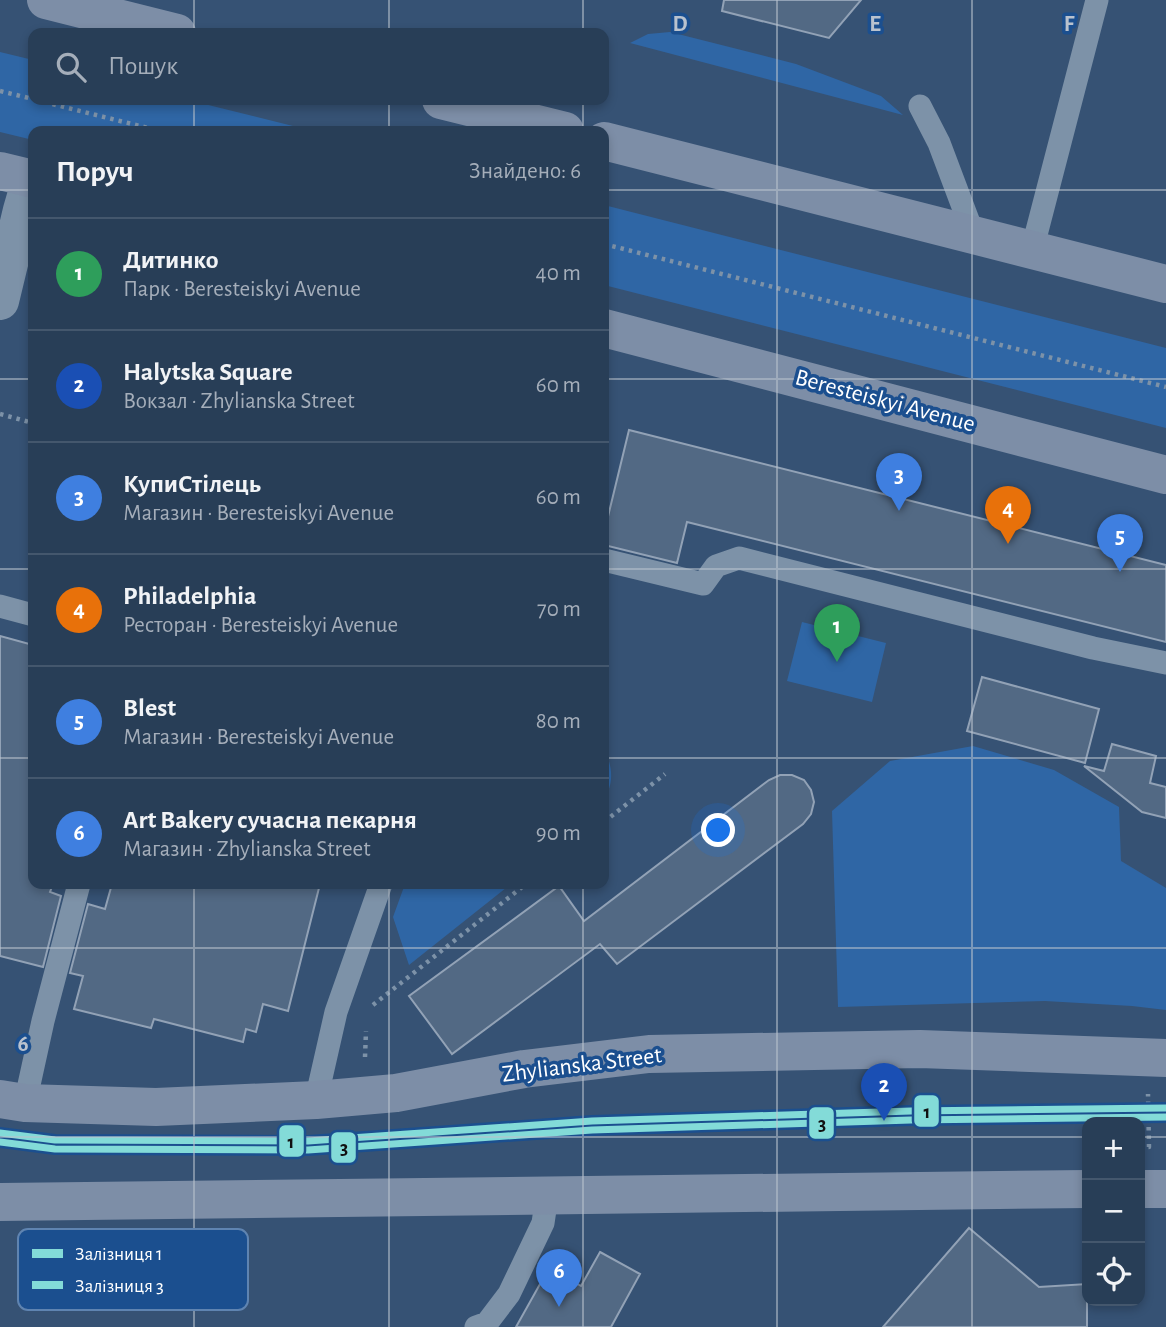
<!DOCTYPE html>
<html lang="uk">
<head>
<meta charset="utf-8">
<style>
  body { margin:0; font-family:"Alegreya Sans",sans-serif; background:#344961; color:#f1f3f6 }
  .controls { position:absolute; right:21px; bottom:21px; display:grid; overflow:hidden; border-radius:14px; box-shadow:0 4px 10px #0003 }
  .controls button { width:63px; height:63px; display:grid; place-items:center; padding:0; border:0; border-bottom:2px solid #44576d; background:#283e57; color:#f1f3f6; font:35px sans-serif }
  .you { position:absolute; left:719px; top:831px; width:24px; height:24px; margin:-18px; border:5px solid #fff; border-radius:50%; background:#1a73e8; box-shadow:0 0 0 10px #1a73e833 }
  .badge { display:grid; place-items:center; width:46px; height:46px; border-radius:50%; background:#bca0f2; color:#fff; font-size:23px; font-weight:700 }
  .pin { position:absolute; translate:-50% -58px; filter:drop-shadow(0 2px 4px #0008) }
  .pin::after { content:''; position:absolute; top:37px; width:24px; height:21px; background:inherit; clip-path:polygon(0 0,100% 0,50% 100%) }
  .list { margin:0; padding:0; list-style:none }
  h2 { display:flex; justify-content:space-between; align-items:center; height:91px; margin:0; padding:0 28px; font-size:30px }
  h2 small { font-size:23px; font-weight:400; color:#a5aeba }
  .list li { display:grid; grid-template-columns:46px 1fr auto; gap:21px; align-items:center; box-sizing:border-box; height:112px; padding:0 28px; border-top:2px solid #44576d }
  .list b { display:block; font-size:26px; white-space:nowrap }
  .list p { margin:0; font-size:23px; white-space:nowrap; color:#a5aeba }
  .list em { font-size:23px; font-style:normal; color:#a5aeba }
  .icon { flex:none; width:38px; height:38px; fill:none; stroke:currentColor; stroke-width:2; stroke-linecap:round; stroke-linejoin:round }
  .map { position:relative; flex:none; width:1166px; height:1327px; overflow:hidden }
  .search { position:absolute; background:#283e57; box-shadow:0 4px 10px #0003; left:28px; top:28px; width:581px; height:77px; display:flex; align-items:center; gap:18px; box-sizing:border-box; padding:0 24px; border-radius:14px; color:#a5aeba; font-size:26px }
  .panel { position:absolute; background:#283e57; box-shadow:0 4px 10px #0003; left:28px; top:126px; width:581px; height:763px; border-radius:14px }
  .map>svg:first-child { display:block }
  .green { fill:#2f66a5 }
  .building { fill:#526984; stroke:#92a2b6; stroke-width:2 }
  .lines { fill:none; stroke-linecap:round; stroke-linejoin:round }
  .path { stroke:#7d92a8; stroke-width:4.5; stroke-dasharray:3.5 5; stroke-linecap:butt }
  .lane { stroke:#7d92a8; stroke-width:23 }
  .street { stroke:#7d92a8; stroke-width:38 }
  .primary { stroke:#7d8ea7; stroke-width:38 }
  .rail-1-casing { stroke:#1b4f8f; stroke-width:12 }
  .rail-2-casing { stroke:#1b4f8f; stroke-width:12 }
  .rail-1 { stroke:#83dbd8; stroke-width:7 }
  .rail-2 { stroke:#83dbd8; stroke-width:7 }
  .grid { fill:none; stroke:#b9c2ce; stroke-width:2; stroke-opacity:0.55 }
  .labels { text-anchor:middle; dominant-baseline:central; stroke-width:7; stroke-linejoin:round; paint-order:stroke }
  .street-label { font-size:24px; fill:#fff; stroke:#1b4f8f }
  .key { fill:#1b4f8f; stroke:#5f84b1; stroke-width:2 }
  .key-label { font-size:19px; fill:#fff }
  .grid-label { font-size:23px; text-anchor:middle; font-weight:bold; fill:#b9c2ce; stroke:#1b4f8f; stroke-width:7; stroke-linejoin:round; paint-order:stroke }
  .line-badge { stroke:#1b4f8f; stroke-width:2.5 }
  .pale-badge-label { font-size:19px; text-anchor:middle; font-weight:bold; fill:#111 }
</style>
</head>
<body>
<div class="map">
<svg width="1166" height="1327" viewBox="0 0 1166 1327">
  <rect width="100%" height="100%" fill="#365274"/>
  <path class="green" d="M 670,32 L 796,64 L 881,96 L 903,115 L 630,43 L 648,34 Z
    M 0,52 L 33,60 L 33,100 L 188,100 L 313,131 L 33,131 L 33,140 L 0,132 Z
    M 604,205 L 1166,348 L 1166,428 L 604,285 Z
    M 802,622 L 886,643 L 872,702 L 787,681 Z
    M 973,746 L 1054,770 L 1119,807 L 1121,861 L 1166,888 L 1166,1010 L 1132,1006 L 1045,1001 L 838,1007 L 832,811 L 890,761 Z
    M 604,747 C 612,767 615,780 604,800 Z
    M 405,884 L 511,884 L 409,965 L 393,917 Z"/>
  <path class="building" d="M 724,0 L 861,0 L 829,38 L 722,11 Z
    M 629,430 L 1166,565 L 1166,642 L 687,522 L 677,563 L 604,545 L 604,533 Z
    M 0,636 L 33,645 L 33,884 L 53,884 L 50,892 L 61,896 L 43,967 L 0,956 Z
    M 982,677 L 1099,709 L 1085,763 L 967,731 Z
    M 1112,744 L 1156,756 L 1150,783 L 1166,787 L 1166,818 L 1142,812 L 1084,766 L 1104,771 Z
    M 780,775 L 792,775 L 804,780 L 811,790 L 814,802 L 811,814 L 803,824 L 617,964 L 600,944 L 452,1054 L 409,996 L 559,886 L 584,921 L 769,780 Z
    M 112,884 L 320,884 L 288,1011 L 263,1004 L 256,1032 L 246,1029 L 243,1042 L 154,1019 L 151,1028 L 74,1009 L 83,976 L 70,973 L 88,904 L 105,909 Z
    M 969,1228 L 1039,1287 L 1087,1284 L 1087,1327 L 883,1327 Z
    M 600,1252 L 640,1274 L 611,1327 L 516,1327 L 549,1268 L 581,1286 Z"/>
  <g class="lines">
    <path class="path" d="M 0,91 L 33,99
      M 36,100 L 160,131
      M 604,244 L 1166,387
      M 0,414 L 33,423
      M 604,822 L 665,774
      M 373,1005 L 526,884
      M 365,1057 L 366,1031
      M 1140,1147 L 1149,1147 L 1148,1094"/>
    <path class="lane" d="M 920,106 L 939,143 L 974,236
      M 1032,250 L 1097,0
      M 604,560 L 703,584 L 716,566 L 739,558 L 1093,648 L 1166,663
      M 0,606 L 33,615
      M 316,1100 L 336,1012 L 381,884
      M 25,1103 L 43,1021 L 79,884
      M 476,1327 L 487,1323 L 509,1294 L 543,1223 L 547,1196"/>
    <path class="street" d="M 0,301 L 22,210 L 31,179"/>
    <path class="primary" d="M 46,0 L 177,33
      M 441,100 L 565,131
      M 604,141 L 1166,284
      M 0,171 L 33,179
      M 604,328 L 1166,475
      M 0,1099 L 25,1103 L 156,1107 L 316,1100 L 396,1093 L 524,1069 L 649,1054 L 920,1049 L 1166,1058
      M 1140,1189 L 1166,1189
      M 0,1202 L 1087,1189"/>
    <g class="rail-1-casing">
      <path id="rail-1" d="M 0,1133 L 55,1140 L 308,1141 L 592,1121 L 911,1111 L 1166,1108"/>
    </g>
    <g class="rail-2-casing">
      <path id="rail-2" d="M 0,1142 L 55,1149 L 308,1150 L 592,1130 L 911,1120 L 1166,1117"/>
    </g>
    <use href="#rail-1" class="rail-1"/>
    <use href="#rail-2" class="rail-2"/>
  </g>
  <path class="grid" d="M 194,0 L 194,33M 389,0 L 389,33M 583,0 L 583,33M 777,0 L 777,1327M 972,0 L 972,1327M 194,100 L 194,131M 389,100 L 389,131M 583,100 L 583,131M 0,190 L 33,190M 604,190 L 1166,190M 0,379 L 33,379M 604,379 L 1166,379M 0,569 L 33,569M 604,569 L 1166,569M 0,758 L 33,758M 604,758 L 1166,758M 194,884 L 194,1327M 389,884 L 389,1327M 583,884 L 583,1327M 0,948 L 1166,948M 0,1137 L 1087,1137M 1140,1137 L 1166,1137"/>
  <g class="labels">
    <g class="street-label">
      <text transform="translate(885 401) rotate(15)">Beresteiskyi Avenue</text>
      <text transform="translate(582 1065) rotate(-7)">Zhylianska Street</text>
    </g>
  </g>
  <rect x="18" y="1229" width="230" height="81" rx="10" class="key"/>
  <rect x="32" y="1249" width="31" height="9" fill="#83dbd8"/>
  <rect x="32" y="1281" width="31" height="8" fill="#83dbd8"/>
  <g class="key-label">
    <text x="75" y="1260">Залізниця 1</text>
    <text x="75" y="1292">Залізниця 3</text>
  </g>
  <g class="grid-label">
    <text x="680" y="31">D</text>
    <text x="875" y="31">E</text>
    <text x="1069" y="31">F</text>
    <text x="23" y="1051">6</text>
  </g>
  <g class="line-badge">
    <rect x="913" y="1094" width="27" height="34" rx="7" fill="#83dbd8"/>
    <rect x="808" y="1106" width="27" height="34" rx="7" fill="#83dbd8"/>
    <rect x="278" y="1124" width="27" height="34" rx="7" fill="#83dbd8"/>
    <rect x="330" y="1131" width="27" height="33" rx="7" fill="#83dbd8"/>
  </g>
  <g class="pale-badge-label">
    <text x="927" y="1118">1</text>
    <text x="822" y="1130">3</text>
    <text x="291" y="1148">1</text>
    <text x="344" y="1154">3</text>
  </g>
</svg>
<div class="controls">
<button>+</button>
<button>−</button>
<button><svg class="icon" aria-label="locate" viewBox="0 0 24 24"><circle cx="12" cy="12" r="6"/><path d="M12 2v4M12 18v4M2 12h4M18 12h4"/></svg></button>
</div>
<div class="you"></div>
<div class="pin badge" style="left:837px;top:662px;background:#2e9e5b">1</div>
<div class="pin badge" style="left:884px;top:1121px;background:#1a4fb4">2</div>
<div class="pin badge" style="left:899px;top:511px;background:#3f7fe0">3</div>
<div class="pin badge" style="left:1008px;top:544px;background:#e8710a">4</div>
<div class="pin badge" style="left:1120px;top:572px;background:#3f7fe0">5</div>
<div class="pin badge" style="left:559px;top:1307px;background:#3f7fe0">6</div>
<div class="search"><svg class="icon" aria-label="search" viewBox="0 0 24 24"><circle cx="10" cy="10" r="6"/><path d="M15 15l6 6"/></svg>Пошук</div>
<section class="panel">
<h2>Поруч<small>Знайдено: 6</small></h2>
<ul class="list">
<li><span class="badge" style="background:#2e9e5b">1</span><div><b>Дитинко</b><p>Парк · Beresteiskyi Avenue</p></div><em>40 m</em></li>
<li><span class="badge" style="background:#1a4fb4">2</span><div><b>Halytska Square</b><p>Вокзал · Zhylianska Street</p></div><em>60 m</em></li>
<li><span class="badge" style="background:#3f7fe0">3</span><div><b>КупиСтілець</b><p>Магазин · Beresteiskyi Avenue</p></div><em>60 m</em></li>
<li><span class="badge" style="background:#e8710a">4</span><div><b>Philadelphia</b><p>Ресторан · Beresteiskyi Avenue</p></div><em>70 m</em></li>
<li><span class="badge" style="background:#3f7fe0">5</span><div><b>Blest</b><p>Магазин · Beresteiskyi Avenue</p></div><em>80 m</em></li>
<li><span class="badge" style="background:#3f7fe0">6</span><div><b>Art Bakery сучасна пекарня</b><p>Магазин · Zhylianska Street</p></div><em>90 m</em></li>
</ul>
</section>
</div>
</body>
</html>
